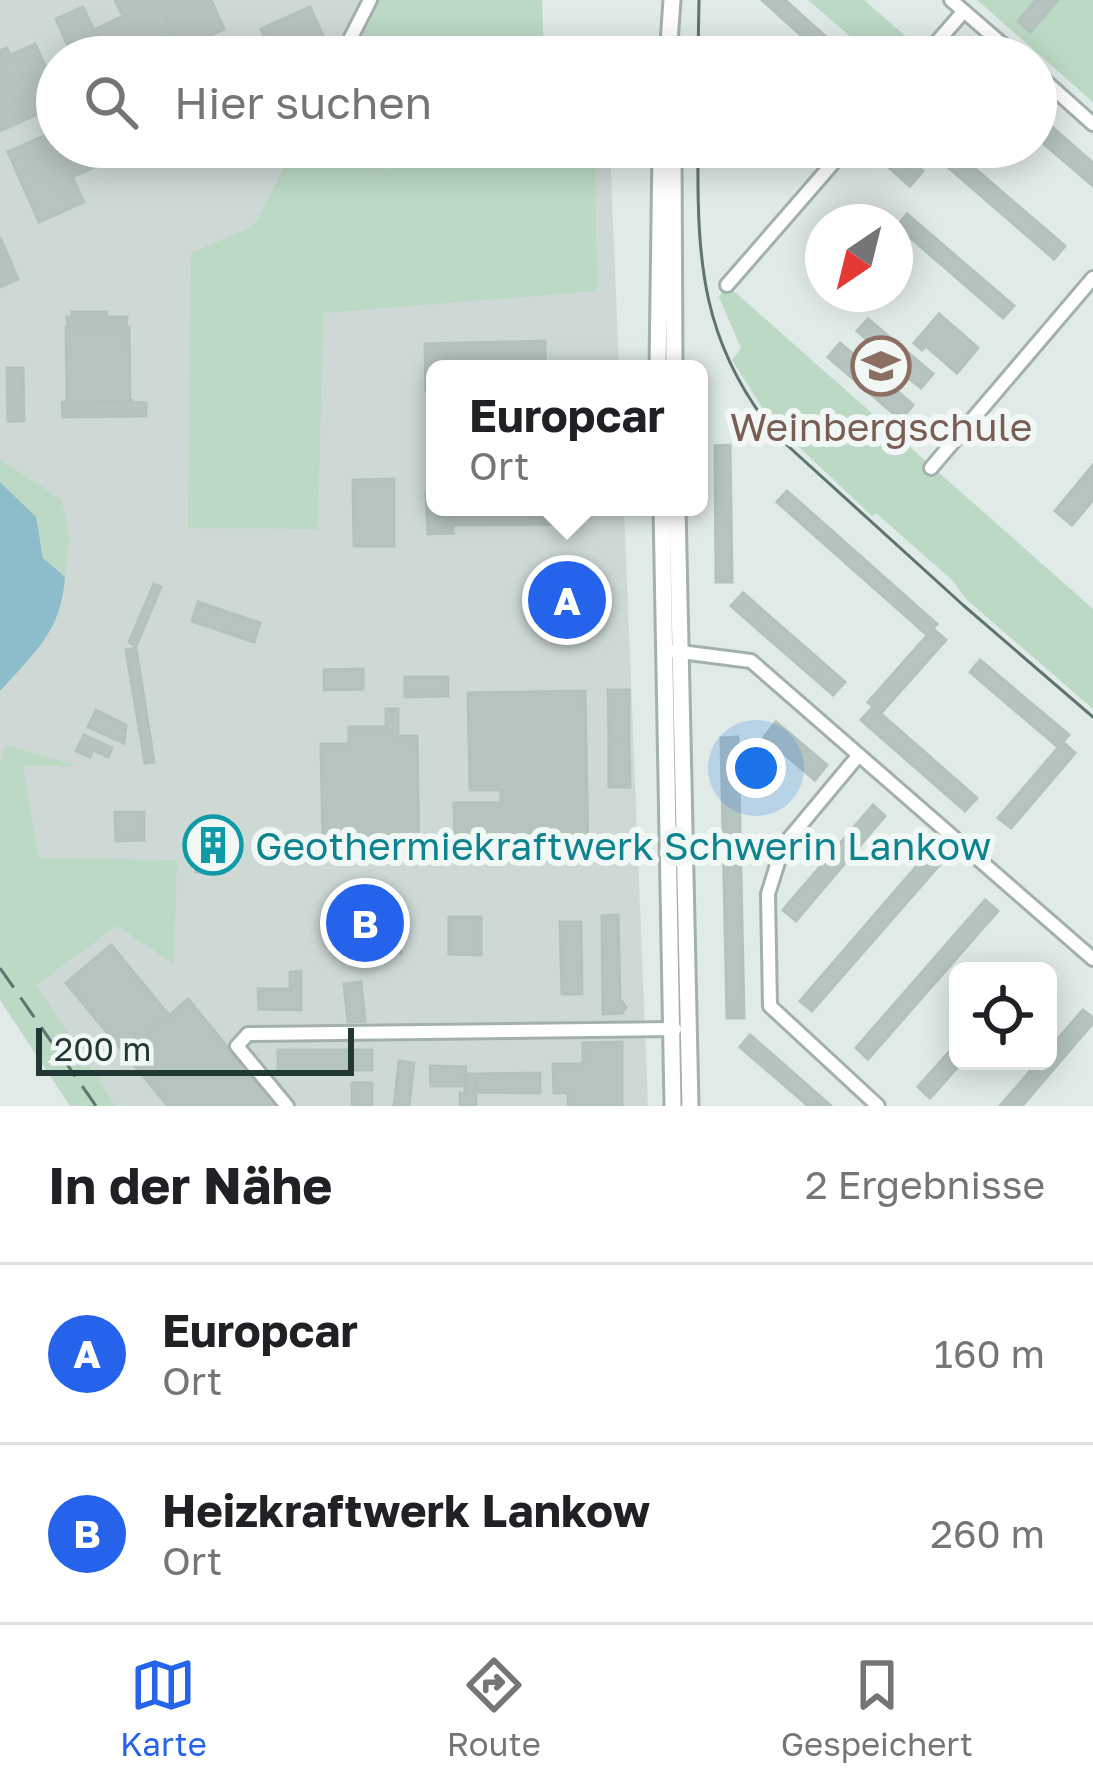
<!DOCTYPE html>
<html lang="de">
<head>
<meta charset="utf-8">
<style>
  body { margin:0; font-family:"Golos Text",sans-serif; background:#f2f2f2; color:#202124 }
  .controls { position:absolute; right:36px; bottom:36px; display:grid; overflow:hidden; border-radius:18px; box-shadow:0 6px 30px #0003 }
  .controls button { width:108px; height:108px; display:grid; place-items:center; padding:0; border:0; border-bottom:3px solid #e0e0e0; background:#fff; color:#202124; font:60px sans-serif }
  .compass { position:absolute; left:805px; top:204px; width:108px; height:108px; border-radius:50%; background:#fff; box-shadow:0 6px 30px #0003; rotate:215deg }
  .scale { position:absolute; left:36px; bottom:30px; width:318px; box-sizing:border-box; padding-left:12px; border:6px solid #223834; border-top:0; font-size:33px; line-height:42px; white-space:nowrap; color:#223834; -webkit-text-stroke:9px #f0f7f4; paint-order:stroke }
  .you { position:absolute; left:756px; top:768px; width:42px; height:42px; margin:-30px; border:9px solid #fff; border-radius:50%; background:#1a73e8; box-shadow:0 0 0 18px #1a73e833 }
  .badge { display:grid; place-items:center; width:78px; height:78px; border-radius:50%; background:#2563eb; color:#fff; font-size:39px; font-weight:700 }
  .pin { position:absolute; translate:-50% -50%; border:6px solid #fff; box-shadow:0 3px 12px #0006 }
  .popup { position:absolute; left:426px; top:360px; width:282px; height:156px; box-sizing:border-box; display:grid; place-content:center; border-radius:18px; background:#fff; filter:drop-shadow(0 3px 9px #0005); font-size:39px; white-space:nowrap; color:#757577 }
  .popup b { font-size:45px; color:#202124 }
  .popup::after { content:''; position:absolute; left:50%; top:100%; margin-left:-24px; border:24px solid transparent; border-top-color:#fff }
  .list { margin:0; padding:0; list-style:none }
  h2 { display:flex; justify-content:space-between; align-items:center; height:156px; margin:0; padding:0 48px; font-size:51px }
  h2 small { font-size:39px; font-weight:400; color:#757577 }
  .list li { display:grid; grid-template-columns:78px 1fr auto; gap:36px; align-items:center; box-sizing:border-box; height:180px; padding:0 48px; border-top:3px solid #e0e0e0 }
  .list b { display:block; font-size:45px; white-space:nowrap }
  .list p { margin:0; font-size:39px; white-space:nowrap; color:#757577 }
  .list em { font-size:39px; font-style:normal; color:#757577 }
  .icon { flex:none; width:66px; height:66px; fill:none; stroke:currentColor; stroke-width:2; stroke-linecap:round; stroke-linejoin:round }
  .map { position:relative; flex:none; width:1093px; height:1106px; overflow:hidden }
  .search { position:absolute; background:#fff; box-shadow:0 6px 30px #0003; left:36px; right:36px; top:36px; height:132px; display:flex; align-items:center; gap:30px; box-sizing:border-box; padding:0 42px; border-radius:66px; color:#757577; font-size:45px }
  .sheet { height:516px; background:#fff }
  nav { display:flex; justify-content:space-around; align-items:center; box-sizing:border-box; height:168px; border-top:3px solid #e0e0e0; background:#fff; font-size:33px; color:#757577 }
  nav a { display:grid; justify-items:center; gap:6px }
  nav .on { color:#2563eb }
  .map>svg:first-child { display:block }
  .built { fill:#ced9d5 }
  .green { fill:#bbd9c5 }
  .water { fill:#8dbcca }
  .building { fill:#b6c4bf; stroke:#b3c2bd; stroke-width:3 }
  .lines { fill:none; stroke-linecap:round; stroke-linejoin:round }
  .minor-casing { stroke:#a3b1ad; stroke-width:18 }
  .tertiary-casing { stroke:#a3b1ad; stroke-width:21 }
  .minor { stroke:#fff; stroke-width:12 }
  .tertiary { stroke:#fff; stroke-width:15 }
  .tram { stroke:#5d746f; stroke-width:3 }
  .rail { stroke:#5d746f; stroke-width:3; stroke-dasharray:24 12; stroke-linecap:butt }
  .labels { text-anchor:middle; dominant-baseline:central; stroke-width:12; stroke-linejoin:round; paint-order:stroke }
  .education-label { font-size:39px; fill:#785e54; stroke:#f0f7f4 }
  .culture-label { font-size:39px; fill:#0d838f; stroke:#f0f7f4; text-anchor:start }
</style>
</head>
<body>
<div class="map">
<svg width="1093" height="1106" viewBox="0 0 1093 1106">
  <rect width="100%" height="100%" fill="#e0eae6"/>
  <path class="built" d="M 0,0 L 542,0 L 544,57 L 57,57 L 57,147 L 610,147 L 619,369 L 435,369 L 435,507 L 624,507 L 648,1106 L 116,1106 L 0,933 Z"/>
  <path class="green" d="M 370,0 L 542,0 L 543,57 L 341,57 Z
    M 808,0 L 864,0 L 917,46 L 908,57 L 874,57 Z
    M 977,0 L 1093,0 L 1093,102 Z
    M 295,147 L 431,147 L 362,180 L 438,147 L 595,147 L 597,291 L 323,313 L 318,529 L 188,528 L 191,253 L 254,226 Z
    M 727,285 L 1093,609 L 1093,709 L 966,599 L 952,580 L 876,513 L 872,516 L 782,431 L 763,409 L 732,360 L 741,348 L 719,297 Z
    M 0,459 L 62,500 L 69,537 L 65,577 L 43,558 C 43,531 21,499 0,482 Z
    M 6,745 L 77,766 L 23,766 L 39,858 L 177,860 L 174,964 L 117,926 L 36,985 L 116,1106 L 70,1106 L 0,1000 L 0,762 Z"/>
  <path class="water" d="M 0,482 L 36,517 L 43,558 L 65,577 C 61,632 35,652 0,691 Z"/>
  <path class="building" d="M 115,0 L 158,0 L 180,49 L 162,57 L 93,57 L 104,52 L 94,30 L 123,16 Z
    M 159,0 L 211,0 L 224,29 L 180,49 Z
    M 762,0 L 785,0 L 848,57 L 825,57 Z
    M 1036,0 L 1058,0 L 1030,32 L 1018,21 Z
    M 83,7 L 104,52 L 93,57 L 73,57 L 56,19 Z
    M 310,7 L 323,36 L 274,57 L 261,29 Z
    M 35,44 L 52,81 L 57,79 L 57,105 L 0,131 L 0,51 L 7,48 L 10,55 Z
    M 1036,113 L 1093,163 L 1093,186 L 1036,137 Z
    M 57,130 L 57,147 L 140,147 L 72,177 L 84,202 L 39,222 L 8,152 Z
    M 883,147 L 895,147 L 923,171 L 910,186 L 876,156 Z
    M 959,155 L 1065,246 L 1054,259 L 949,168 Z
    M 907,214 L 1014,306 L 1003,318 L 897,226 Z
    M 0,237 L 18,279 L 0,287 Z
    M 72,312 L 107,312 L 106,317 L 127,317 L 126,327 L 68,328 L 67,317 L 72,318 Z
    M 939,314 L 978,348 L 957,373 L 926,346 L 922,350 L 914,343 Z
    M 868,319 L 933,374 L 921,388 L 906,376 L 895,389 L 913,405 L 901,420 L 828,357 L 840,343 L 859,359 L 872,344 L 857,331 Z
    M 129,327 L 130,400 L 134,401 L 61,403 L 67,401 L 66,328 Z
    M 545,341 L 545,369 L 435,369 L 435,391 L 426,391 L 425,344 Z
    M 7,368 L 23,368 L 24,421 L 8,421 Z
    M 130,401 L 146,403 L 146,416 L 63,417 L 62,403 Z
    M 730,445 L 732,582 L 716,582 L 715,446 Z
    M 1093,465 L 1093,500 L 1072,525 L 1055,511 Z
    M 394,479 L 394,546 L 354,546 L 353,480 Z
    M 787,491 L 937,624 L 927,635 L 777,502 Z
    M 426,493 L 435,493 L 435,507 L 452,507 L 453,533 L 428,534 Z
    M 453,507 L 575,507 L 575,524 L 453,525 Z
    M 154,584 L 161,587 L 136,646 L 129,642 Z
    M 608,593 L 608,616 L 526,618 L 525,595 Z
    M 743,593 L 845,682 L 833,695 L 731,606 Z
    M 198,602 L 260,623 L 254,642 L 192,621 Z
    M 933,629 L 946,640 L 881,713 L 868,702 Z
    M 136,648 L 154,762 L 145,763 L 126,650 Z
    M 980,660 L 1069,735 L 1058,747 L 970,672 Z
    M 363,669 L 363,689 L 324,690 L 324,670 Z
    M 405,677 L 448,677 L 448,696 L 405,697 Z
    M 608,690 L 629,690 L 629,738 L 609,739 Z
    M 585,691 L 588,850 L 455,852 L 454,803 L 501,803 L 501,790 L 470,790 L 468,693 Z
    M 873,707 L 977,798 L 965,811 L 861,720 Z
    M 386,709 L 398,709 L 398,736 L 417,736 L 419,854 L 361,855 L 361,847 L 323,847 L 321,744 L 349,744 L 349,727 L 386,727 Z
    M 96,710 L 126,725 L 124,743 L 88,727 Z
    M 776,722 L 827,765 L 815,780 L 764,737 Z
    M 84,735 L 112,748 L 108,757 L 93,750 L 90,757 L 76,751 Z
    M 738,737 L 744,1018 L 727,1018 L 721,738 Z
    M 629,738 L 630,787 L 609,787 L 609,739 Z
    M 1063,742 L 1075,753 L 1011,828 L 998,818 Z
    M 873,805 L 885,816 L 796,921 L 783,910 Z
    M 115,812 L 144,812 L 144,840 L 116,841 Z
    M 195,825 L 231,825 L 231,866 L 221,866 L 221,872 L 196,872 Z
    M 929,852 L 941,863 L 812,1011 L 800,1001 Z
    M 985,900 L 998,911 L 868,1059 L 856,1048 Z
    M 350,903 L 383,906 L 398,903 L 401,953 L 349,954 L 349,950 L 336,950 L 331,946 L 331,911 Z
    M 618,915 L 620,999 L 626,1007 L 622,1013 L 603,1014 L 602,916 Z
    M 449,917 L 481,917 L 481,955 L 449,954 Z
    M 560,922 L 581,922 L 582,994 L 562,994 Z
    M 111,945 L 169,1015 L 125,1054 L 66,983 Z
    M 301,971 L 301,1010 L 259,1009 L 258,989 L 290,989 L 290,972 Z
    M 361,982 L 365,1021 L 348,1022 L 344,984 Z
    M 188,999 L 276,1106 L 168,1106 L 125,1054 Z
    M 1083,1010 L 1093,1018 L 1093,1023 L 1022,1106 L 1000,1106 L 1039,1061 L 1048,1061 L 1048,1050 Z
    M 750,1035 L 765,1048 L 831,1106 L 808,1106 L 798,1097 L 740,1047 Z
    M 622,1042 L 622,1106 L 568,1106 L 568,1093 L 554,1093 L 553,1064 L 583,1064 L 583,1043 Z
    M 958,1042 L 958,1061 L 963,1061 L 930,1098 L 918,1087 Z
    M 278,1050 L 372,1050 L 372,1070 L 278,1070 Z
    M 399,1061 L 414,1063 L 409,1106 L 394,1106 Z
    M 430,1066 L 466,1067 L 465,1086 L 431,1086 Z
    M 540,1073 L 540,1093 L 476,1092 L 475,1074 Z
    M 465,1074 L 475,1074 L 476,1106 L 460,1106 L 460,1093 L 465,1094 Z
    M 352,1083 L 372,1083 L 372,1106 L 352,1106 Z"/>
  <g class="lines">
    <g class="minor-casing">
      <path id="minor" d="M 951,0 L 1017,57
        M 341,57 L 370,0
        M 924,57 L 964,11
        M 1036,73 L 1093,124
        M 727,285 L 847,147
        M 931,468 L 1093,278
        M 673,651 L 751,661 L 1093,959
        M 858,756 L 783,846 L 768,894 L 770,1006 L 878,1106
        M 287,1106 L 237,1046 L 248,1034 L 675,1029"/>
    </g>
    <g class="tertiary-casing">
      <path id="tertiary" d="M 668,57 L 672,0
        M 673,147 L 674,369
        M 658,369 L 661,147
        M 662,507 L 673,1106
        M 677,507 L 690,1106"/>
    </g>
    <use href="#minor" class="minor"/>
    <use href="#tertiary" class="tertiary"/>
    <path class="tram" d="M 698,57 L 699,0
      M 698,147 C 697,261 701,344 777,436 L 963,605 L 1093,717"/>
    <path class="rail" d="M 0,968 L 96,1106"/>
  </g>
  <defs>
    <g id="school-ring" transform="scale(3)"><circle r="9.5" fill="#f0f7f4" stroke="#8d6e63" stroke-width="1.5"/><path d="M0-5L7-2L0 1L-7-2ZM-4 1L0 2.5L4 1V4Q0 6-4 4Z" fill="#8d6e63"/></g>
    <g id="building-ring" transform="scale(3)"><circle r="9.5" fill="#f0f7f4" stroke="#0f9aa8" stroke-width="1.5"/><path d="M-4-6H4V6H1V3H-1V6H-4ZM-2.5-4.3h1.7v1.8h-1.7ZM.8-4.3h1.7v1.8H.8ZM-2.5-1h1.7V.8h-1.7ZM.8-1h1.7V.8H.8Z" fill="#0f9aa8"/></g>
  </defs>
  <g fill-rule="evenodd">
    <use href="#school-ring" x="881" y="366"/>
    <use href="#building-ring" x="213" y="845"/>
  </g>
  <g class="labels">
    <g class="education-label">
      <text x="881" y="426">Weinbergschule</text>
    </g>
    <g class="culture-label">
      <text x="255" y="845">Geothermiekraftwerk Schwerin Lankow</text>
    </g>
  </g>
</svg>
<div class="controls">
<button><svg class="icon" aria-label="locate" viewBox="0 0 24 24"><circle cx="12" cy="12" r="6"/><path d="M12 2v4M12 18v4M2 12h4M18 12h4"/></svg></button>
</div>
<svg class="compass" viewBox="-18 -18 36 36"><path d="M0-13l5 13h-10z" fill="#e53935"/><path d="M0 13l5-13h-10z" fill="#757577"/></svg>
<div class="scale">200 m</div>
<div class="you"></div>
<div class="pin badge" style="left:567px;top:600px">A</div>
<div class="popup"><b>Europcar</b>Ort</div>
<div class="pin badge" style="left:365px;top:923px">B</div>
<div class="search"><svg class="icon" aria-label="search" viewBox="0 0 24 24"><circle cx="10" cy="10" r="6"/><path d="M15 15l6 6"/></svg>Hier suchen</div>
</div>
<section class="sheet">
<h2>In der Nähe<small>2 Ergebnisse</small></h2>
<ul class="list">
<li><span class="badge">A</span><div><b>Europcar</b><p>Ort</p></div><em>160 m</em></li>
<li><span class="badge">B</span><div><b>Heizkraftwerk Lankow</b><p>Ort</p></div><em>260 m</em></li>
</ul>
</section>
<nav>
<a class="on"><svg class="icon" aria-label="map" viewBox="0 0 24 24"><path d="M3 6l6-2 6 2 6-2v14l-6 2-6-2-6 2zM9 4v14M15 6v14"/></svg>Karte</a>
<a><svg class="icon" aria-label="directions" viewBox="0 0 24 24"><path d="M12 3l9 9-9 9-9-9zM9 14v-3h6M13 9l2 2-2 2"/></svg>Route</a>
<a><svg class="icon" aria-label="saved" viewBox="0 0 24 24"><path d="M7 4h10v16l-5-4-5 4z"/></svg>Gespeichert</a>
</nav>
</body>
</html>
